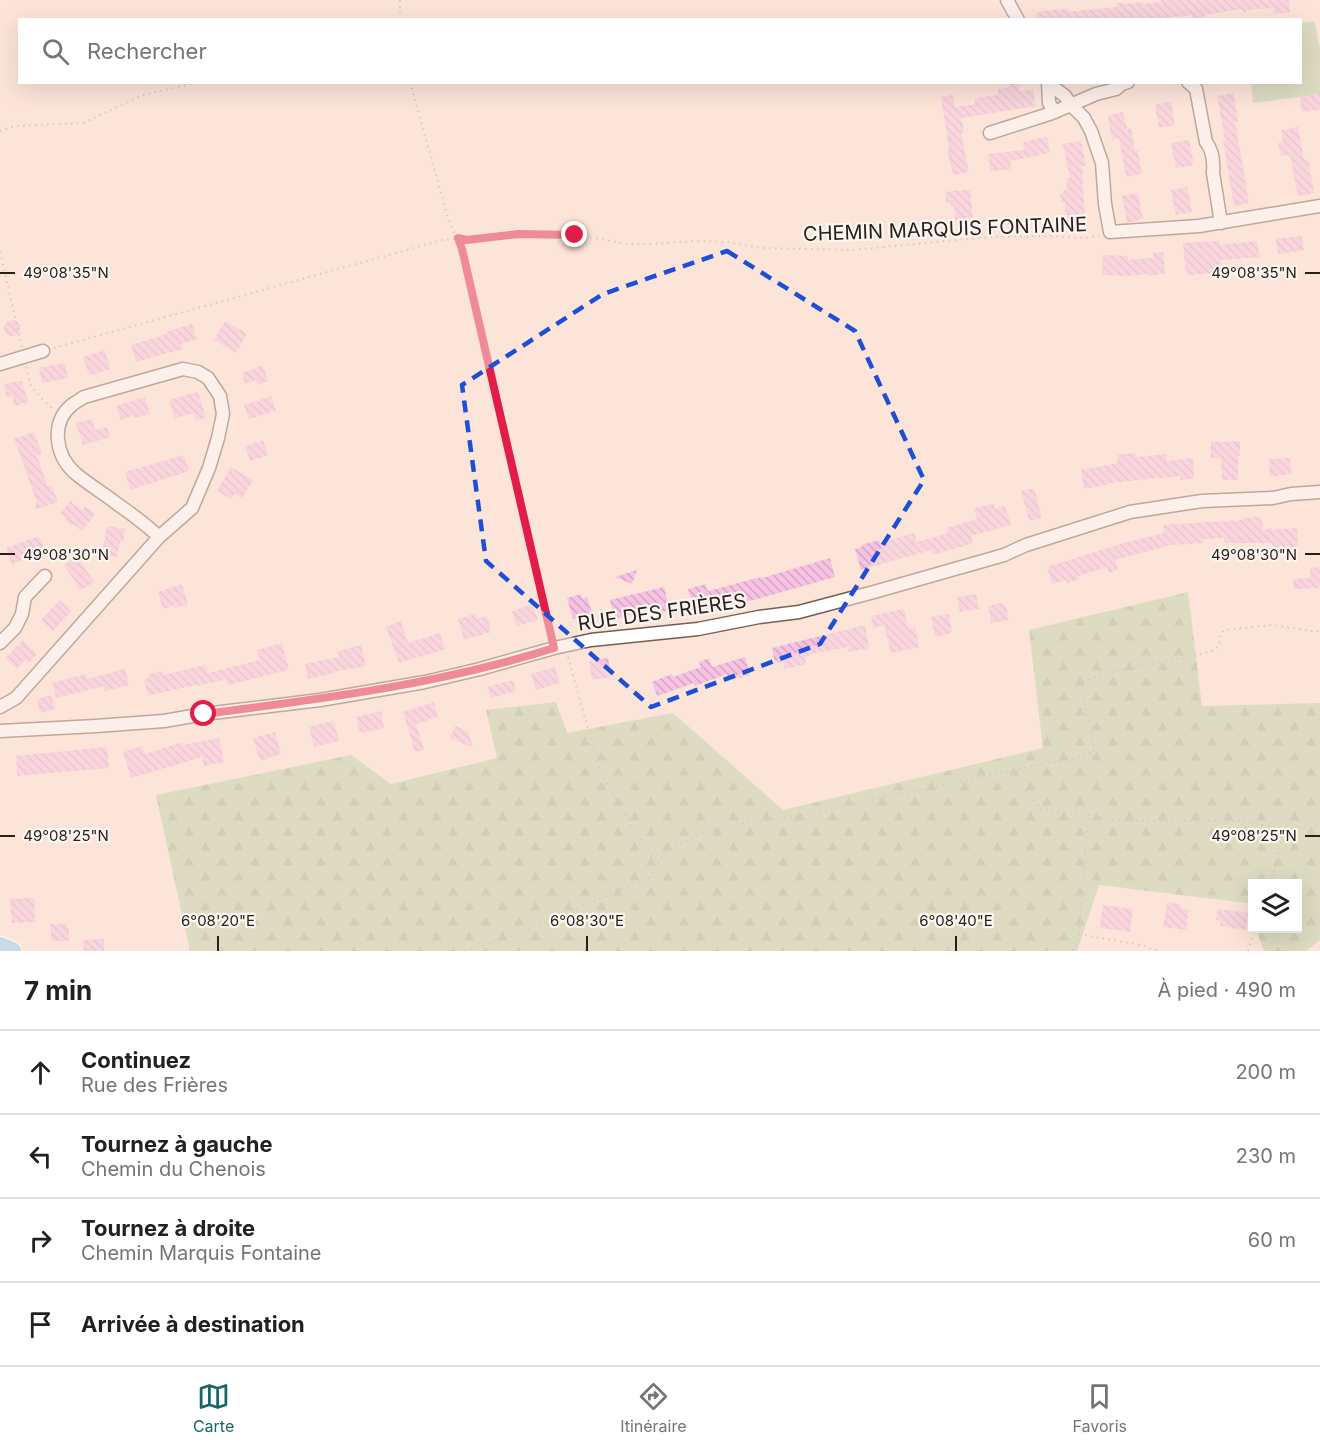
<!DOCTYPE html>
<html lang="fr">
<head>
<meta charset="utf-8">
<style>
  body { margin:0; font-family:Inter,sans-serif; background:#f2f2f2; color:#202124 }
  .controls { position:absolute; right:18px; bottom:18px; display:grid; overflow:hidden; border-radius:0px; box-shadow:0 6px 24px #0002 }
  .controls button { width:54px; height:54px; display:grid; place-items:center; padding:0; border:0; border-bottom:2px solid #e0e0e0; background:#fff; color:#202124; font:30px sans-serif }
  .stop { position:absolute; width:18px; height:18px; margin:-14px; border:4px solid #e11d48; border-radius:50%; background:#fff }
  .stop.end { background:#e11d48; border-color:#fff; box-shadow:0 2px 6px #0008 }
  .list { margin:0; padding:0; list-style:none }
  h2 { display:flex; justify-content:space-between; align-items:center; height:78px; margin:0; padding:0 24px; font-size:26px }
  h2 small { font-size:20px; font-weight:400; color:#757577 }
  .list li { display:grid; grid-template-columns:39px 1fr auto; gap:18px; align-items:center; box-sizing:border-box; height:84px; padding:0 24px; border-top:2px solid #e0e0e0 }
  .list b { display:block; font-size:22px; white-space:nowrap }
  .list p { margin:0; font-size:20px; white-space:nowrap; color:#757577 }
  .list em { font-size:20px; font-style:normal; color:#757577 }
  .icon { flex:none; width:33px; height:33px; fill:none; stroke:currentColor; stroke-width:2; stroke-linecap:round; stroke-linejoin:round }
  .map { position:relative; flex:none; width:1320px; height:951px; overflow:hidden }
  .search { position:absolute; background:#fff; box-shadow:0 6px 24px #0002; left:18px; right:18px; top:18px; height:66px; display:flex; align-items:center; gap:15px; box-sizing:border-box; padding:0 21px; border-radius:0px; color:#757577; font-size:22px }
  .sheet { height:414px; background:#fff }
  nav { display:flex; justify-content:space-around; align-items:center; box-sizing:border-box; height:84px; border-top:2px solid #e0e0e0; background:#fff; font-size:16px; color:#757577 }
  nav a { display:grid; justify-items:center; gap:3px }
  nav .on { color:#186666 }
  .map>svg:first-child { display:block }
  .green { fill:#b9d3a6 }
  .forest { fill:url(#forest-firs) }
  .building { fill:url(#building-back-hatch) }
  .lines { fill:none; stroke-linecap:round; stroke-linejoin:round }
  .minor-casing { stroke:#775e51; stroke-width:15 }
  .primary-casing { stroke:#fff; stroke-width:21 }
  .path { stroke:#b9a69b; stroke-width:2; stroke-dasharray:1.5 4.5; stroke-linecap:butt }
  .minor { stroke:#fff; stroke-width:12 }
  .primary { stroke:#88cefa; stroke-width:18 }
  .route { stroke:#e11d48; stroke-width:8 }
  .marked { fill:none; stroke:#1d4ed8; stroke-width:4.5; stroke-dasharray:12 8; stroke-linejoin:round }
  .ticks { fill:none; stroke:#2a201a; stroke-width:2 }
  .labels { text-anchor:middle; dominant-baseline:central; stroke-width:4.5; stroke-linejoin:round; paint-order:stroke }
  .street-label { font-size:20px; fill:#2a201a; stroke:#fcf6f2 }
  .ticks-label { font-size:15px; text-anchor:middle; fill:#2a201a; stroke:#fcf6f2; stroke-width:4.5; stroke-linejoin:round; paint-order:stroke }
</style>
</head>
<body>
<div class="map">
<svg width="1320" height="951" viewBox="0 0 1320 951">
  <defs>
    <pattern id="forest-firs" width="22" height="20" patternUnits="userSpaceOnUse" patternTransform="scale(1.5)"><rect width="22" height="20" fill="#b9d3a6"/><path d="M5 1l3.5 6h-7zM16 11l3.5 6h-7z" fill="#9fb58e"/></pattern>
    <pattern id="building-back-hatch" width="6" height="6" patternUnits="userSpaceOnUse" patternTransform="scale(1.5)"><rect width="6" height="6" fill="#f7c1e3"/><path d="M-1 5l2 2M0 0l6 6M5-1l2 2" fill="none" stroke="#d4a6c2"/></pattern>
  </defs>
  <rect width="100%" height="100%" fill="#fce4d8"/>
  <path class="green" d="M 1315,21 L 1319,45 L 1320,46 L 1320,94 L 1253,103 L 1251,83 L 1300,82 L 1301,23 Z"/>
  <path class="forest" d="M 1188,592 L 1202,706 L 1320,703 L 1320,940 L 1306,951 L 1264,951 L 1256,929 L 1298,928 L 1298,884 L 1252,884 L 1252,918 L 1247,903 L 1099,885 L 1077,951 L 190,951 L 156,795 L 351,755 L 391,784 L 497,758 L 486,710 L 556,702 L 567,733 L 673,713 L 783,810 L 1043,748 L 1029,630 Z"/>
  <path class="building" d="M 1161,0 L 1289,0 L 1290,12 L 1274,14 L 1273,8 L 1248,10 L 1245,13 L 1241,9 L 1204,15 L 1205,20 L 1192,20 L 1192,15 L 1164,18 L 1164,20 L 1150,20 L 1150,17 L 1132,20 L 1033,20 L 1036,16 L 1036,13 L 1038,13 L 1040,11 L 1068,9 L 1069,12 L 1115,7 L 1117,3 L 1122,3 L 1124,4 L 1143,2 L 1143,4 L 1161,2 Z
    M 1009,82 L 1019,82 L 1020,92 L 1033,89 L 1036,106 L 961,118 L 964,132 L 961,133 L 969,172 L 953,175 L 947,150 L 949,149 L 941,97 L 953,95 L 955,107 L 975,104 L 975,98 L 998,95 L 998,89 L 1010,87 Z
    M 1234,93 L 1238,121 L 1235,121 L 1249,203 L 1234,206 L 1223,140 L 1225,140 L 1217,96 Z
    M 1320,94 L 1320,110 L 1302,112 L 1300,97 Z
    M 1171,101 L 1175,125 L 1159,128 L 1155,105 Z
    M 1123,112 L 1127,129 L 1131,128 L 1135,150 L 1138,150 L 1142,174 L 1126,177 L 1119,138 L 1112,140 L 1108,115 Z
    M 1298,127 L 1304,160 L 1308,159 L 1314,193 L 1298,196 L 1290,155 L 1281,156 L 1278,143 L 1283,142 L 1281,130 Z
    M 1047,137 L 1050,153 L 1010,161 L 1011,169 L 990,171 L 988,154 L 1024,150 L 1023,142 Z
    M 1189,140 L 1194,165 L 1176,168 L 1171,143 Z
    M 1081,141 L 1086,166 L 1082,166 L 1085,223 L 1068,223 L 1067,212 L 1065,212 L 1065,202 L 1061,202 L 1062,198 L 1059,196 L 1067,188 L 1067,178 L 1070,178 L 1063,144 Z
    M 1187,187 L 1192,212 L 1176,215 L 1171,190 Z
    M 962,190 L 970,190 L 973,218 L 955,220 L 954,206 L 951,206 L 951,202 L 946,203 L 945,192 Z
    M 1138,193 L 1143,219 L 1127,223 L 1122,196 Z
    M 1302,236 L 1304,250 L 1278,254 L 1276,239 Z
    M 1219,241 L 1220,245 L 1257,241 L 1259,257 L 1221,260 L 1222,273 L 1186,275 L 1183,243 Z
    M 1163,252 L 1165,273 L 1151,276 L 1148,274 L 1126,276 L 1102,275 L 1103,255 L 1128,256 L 1128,260 L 1154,258 L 1153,253 Z
    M4 328a8 8 0 1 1 16 0a8 8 0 1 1-16 0Z
    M 225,321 L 247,334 L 236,353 L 214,340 Z
    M 192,324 L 197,339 L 181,344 L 183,349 L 136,362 L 131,345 L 167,334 L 166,332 Z
    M 105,350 L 110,369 L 89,376 L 83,357 Z
    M 65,363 L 68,378 L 42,383 L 39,368 Z
    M 263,365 L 268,381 L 258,385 L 256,380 L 245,384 L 242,373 Z
    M 17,381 L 22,381 L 28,402 L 15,406 L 12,396 L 7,397 L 3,385 Z
    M 198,392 L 206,418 L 196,421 L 194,413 L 175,418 L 169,400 Z
    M 271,396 L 276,411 L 249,419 L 244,405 Z
    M 145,397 L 150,414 L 134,418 L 133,416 L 121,420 L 116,406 Z
    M 92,419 L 95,430 L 107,427 L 110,437 L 83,445 L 76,423 Z
    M 34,432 L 42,454 L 37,456 L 48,487 L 52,486 L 58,502 L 34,510 L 37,502 L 14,439 Z
    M 263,440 L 268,455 L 250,461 L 245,447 Z
    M 1240,441 L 1240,456 L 1238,456 L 1238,480 L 1222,480 L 1221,458 L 1211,458 L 1211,442 Z
    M 1136,453 L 1136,457 L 1166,454 L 1167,461 L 1193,458 L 1194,479 L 1181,480 L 1180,476 L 1109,483 L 1109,484 L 1084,489 L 1081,470 L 1118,463 L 1117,455 Z
    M 184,455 L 189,471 L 130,490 L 125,472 Z
    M 1290,458 L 1291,474 L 1270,477 L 1269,459 Z
    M 231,467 L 253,480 L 242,498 L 235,494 L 231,499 L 217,491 Z
    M 1034,488 L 1042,518 L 1029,521 L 1021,491 Z
    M 70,501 L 82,510 L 85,506 L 95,514 L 82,531 L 73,524 L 72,526 L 64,520 L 66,518 L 60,514 Z
    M 993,504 L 995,509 L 1005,506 L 1011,525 L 971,536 L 973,543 L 960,547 L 933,555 L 931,550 L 861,570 L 855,549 L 862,547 L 862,545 L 879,540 L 880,543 L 914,533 L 917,542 L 948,533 L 947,528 L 977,519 L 974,508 Z
    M 1262,517 L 1263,530 L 1272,528 L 1272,531 L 1281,528 L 1281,529 L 1297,528 L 1298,547 L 1273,548 L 1272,543 L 1225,543 L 1224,538 L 1203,539 L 1204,543 L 1171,545 L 1115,560 L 1118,570 L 1109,573 L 1107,567 L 1078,576 L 1079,579 L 1067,583 L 1066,580 L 1052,584 L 1047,567 L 1127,542 L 1164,533 L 1163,525 L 1242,520 L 1242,518 Z
    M 107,526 L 125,529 L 123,542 L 120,542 L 117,557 L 102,554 Z
    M 39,536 L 45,552 L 12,564 L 6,548 Z
    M 77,556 L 94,582 L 80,590 L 64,565 Z
    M 830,558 L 835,577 L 754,600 L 747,601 L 746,598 L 732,605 L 732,604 L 720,606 L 720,605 L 695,612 L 688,589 L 706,584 L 707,591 L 716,589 L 749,580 L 762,577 L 762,578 Z
    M 1320,567 L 1320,588 L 1294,589 L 1293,579 L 1310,578 L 1310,568 Z
    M 637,570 L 632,584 L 615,577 Z
    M 182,584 L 188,605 L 175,608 L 175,605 L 163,609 L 158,592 Z
    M 664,587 L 670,610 L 654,614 L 653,609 L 615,619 L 610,600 Z
    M 581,594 L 582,599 L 587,597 L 592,613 L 573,619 L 567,598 Z
    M 976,594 L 979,609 L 960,612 L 957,597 Z
    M 60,600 L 71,611 L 53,631 L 41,620 Z
    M 1002,603 L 1003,606 L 1006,605 L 1009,620 L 991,623 L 988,606 Z
    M 533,604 L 538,620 L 517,626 L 512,611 Z
    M 904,609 L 908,629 L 915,627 L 919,647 L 891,653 L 884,625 L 873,628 L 871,616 Z
    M 475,614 L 476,619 L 487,616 L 491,632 L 464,640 L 458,619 Z
    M 949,614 L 952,633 L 935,637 L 931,617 Z
    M 401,621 L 408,643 L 440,633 L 445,649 L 420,657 L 419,656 L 399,663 L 386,627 Z
    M 865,625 L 869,648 L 849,652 L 848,647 L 811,654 L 805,657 L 806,664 L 785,669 L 783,662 L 775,664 L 772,648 Z
    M 23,640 L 37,654 L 29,663 L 25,660 L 17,669 L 5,659 Z
    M 282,643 L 289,670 L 228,685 L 227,679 L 197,686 L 197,685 L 181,688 L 148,696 L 144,680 L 149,678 L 148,674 L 162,671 L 163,675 L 206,665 L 208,673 L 260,660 L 257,650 Z
    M 361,645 L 366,666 L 351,669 L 351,668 L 331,673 L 331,674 L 308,679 L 305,664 L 339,657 L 338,651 Z
    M 745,657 L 750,675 L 729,681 L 727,674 L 695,686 L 694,683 L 657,696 L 652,682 L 672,674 L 673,677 L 701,667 L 699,662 L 709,658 L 712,667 Z
    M 608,658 L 611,677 L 592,680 L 589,661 Z
    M 555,667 L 560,683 L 536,690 L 531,674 Z
    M 125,669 L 129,685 L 105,691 L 104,686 L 56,698 L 52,683 L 86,674 L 87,679 Z
    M 513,680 L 516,691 L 491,698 L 487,687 Z
    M 51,695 L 55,709 L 40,713 L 37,699 Z
    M 434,702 L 438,717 L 416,724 L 424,750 L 415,752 L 403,712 Z
    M 381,711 L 384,728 L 360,733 L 356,717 Z
    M 334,721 L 339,741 L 314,747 L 309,727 Z
    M 455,726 L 468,731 L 473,748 L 450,738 Z
    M 275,732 L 281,754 L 260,761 L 253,738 Z
    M 219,738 L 224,762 L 204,766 L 202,757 L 131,778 L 123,752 L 142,746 L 145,754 L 182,742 L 183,745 Z
    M 107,747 L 109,768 L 17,776 L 16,756 Z
    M 34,898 L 35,922 L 12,923 L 10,899 Z
    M 1167,902 L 1182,905 L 1181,908 L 1189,910 L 1187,915 L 1188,915 L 1186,930 L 1163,927 Z
    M 1103,905 L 1133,909 L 1130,932 L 1100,928 Z
    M 1218,909 L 1248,913 L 1246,930 L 1220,926 L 1221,921 L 1216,920 Z
    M 51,924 L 67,924 L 67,928 L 69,928 L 69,941 L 51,941 Z
    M 104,939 L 104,951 L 84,951 L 83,940 Z"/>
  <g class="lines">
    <g class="minor-casing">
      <path id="minor" d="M 1007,0 L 1018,20
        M 1048,82 L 1049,103 L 1055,112
        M 1188,82 L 1196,89 L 1206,142 C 1213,151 1214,162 1213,173 L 1221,223
        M 1048,83 L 1065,96 L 1071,105 L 1084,118 L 1091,131 L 1102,163 L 1105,204 L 1110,232 L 1199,226 L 1320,206
        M 990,133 L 1052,113 L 1096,94 L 1116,89 L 1122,84 L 1128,82
        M 0,364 L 43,351
        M 0,643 L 15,628 L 22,614 L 25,597 L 45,576
        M 0,707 L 16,698 L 159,537 L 192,508 L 209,468 L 218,438 L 223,414 L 220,396 L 208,378 L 198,372 L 183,369 L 84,397 C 81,399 76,402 73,404 C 50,422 55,455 75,473 C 88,484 103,493 116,503 C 131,514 146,524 159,537
        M 0,731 L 96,726 L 164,721 L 204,714 L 320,700 L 425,682 L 480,669 L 554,648 L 591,640 L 698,629 L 759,617 L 799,612 L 874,592 L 1004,555 L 1026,545 L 1130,512 L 1202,501 L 1273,498 L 1291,494 L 1320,492"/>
    </g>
    <g class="primary-casing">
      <path id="primary" d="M 0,946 L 12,951"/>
    </g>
    <path class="path" d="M 400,0 L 400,20
      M 410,82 L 448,218 L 462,249 L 552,637
      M 0,131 L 14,126 L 83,123 L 143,95 L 200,82
      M 0,252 L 22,347
      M 54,348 L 442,240 L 458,238 L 467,240 L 518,234 L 551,233 L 575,235 L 628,244 L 650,244 L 693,241 L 727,242 L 761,248 L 852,250 L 988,237 L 1046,236 L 1084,238 L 1099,236
      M 26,367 L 31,386 L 43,400 L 53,409
      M 568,657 L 600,772 L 636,833 L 658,862
      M 1011,771 L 1040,809 L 1088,815
      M 1271,884 L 1284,828
      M 1079,934 L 1146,946 L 1151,949 L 1161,951
      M 465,951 L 521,933 L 650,877 L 664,852 L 696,836 L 728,825 L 803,815 L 1041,764 L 1068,760 L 1094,752 L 1092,732 L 1083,699 L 1082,682 L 1095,677 L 1143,665 L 1191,657 L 1215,650 L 1219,645 L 1221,633 L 1225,630 L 1273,625 L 1312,631 L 1320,631
      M 1073,951 L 1079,936 L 1088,815 L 1123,821 L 1236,821 L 1284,828 L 1320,826
      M 1248,951 L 1255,928"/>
    <use href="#minor" class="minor"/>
    <use href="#primary" class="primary"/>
  </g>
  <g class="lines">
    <path class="route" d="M 204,714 C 322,699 440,684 554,648 L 462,249 L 458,238 L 466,240 L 518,234 L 575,235"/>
  </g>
  <path d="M0 0H1320V951H0ZM 727,251 L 855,331 L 924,480 L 820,644 L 651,707 L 486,561 L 462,385 L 603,294 Z" fill="#fce4d8" fill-opacity=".55" fill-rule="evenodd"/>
  <path class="marked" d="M 727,251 L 855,331 L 924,480 L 820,644 L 651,707 L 486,561 L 462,385 L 603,294 Z"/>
  <path class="ticks" d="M 0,273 L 15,273M 1305,273 L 1320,273M 0,554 L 15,554M 1305,554 L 1320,554M 0,836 L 15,836M 1305,836 L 1320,836M 218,936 L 218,951M 587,936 L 587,951M 956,936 L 956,951"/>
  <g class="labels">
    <g class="street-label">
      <text transform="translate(945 229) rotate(-2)">CHEMIN MARQUIS FONTAINE</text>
      <text transform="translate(662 612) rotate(-8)">RUE DES FRIÈRES</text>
    </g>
  </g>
  <g class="ticks-label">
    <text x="66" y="278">49°08'35"N</text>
    <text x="1254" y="278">49°08'35"N</text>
    <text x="66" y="560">49°08'30"N</text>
    <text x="1254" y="560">49°08'30"N</text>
    <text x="66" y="841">49°08'25"N</text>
    <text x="1254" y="841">49°08'25"N</text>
    <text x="218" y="926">6°08'20"E</text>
    <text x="587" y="926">6°08'30"E</text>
    <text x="956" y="926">6°08'40"E</text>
  </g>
</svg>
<div class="controls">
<button><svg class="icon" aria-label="layers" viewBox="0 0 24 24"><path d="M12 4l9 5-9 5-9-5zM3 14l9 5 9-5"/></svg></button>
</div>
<div class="stop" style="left:204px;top:714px"></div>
<div class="stop end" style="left:575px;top:235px"></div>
<div class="search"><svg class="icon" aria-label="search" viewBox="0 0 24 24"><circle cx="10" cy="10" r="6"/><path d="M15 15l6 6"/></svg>Rechercher</div>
</div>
<section class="sheet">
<h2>7 min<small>À pied · 490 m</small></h2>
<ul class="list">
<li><svg class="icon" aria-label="ahead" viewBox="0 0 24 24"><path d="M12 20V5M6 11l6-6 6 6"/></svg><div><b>Continuez</b><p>Rue des Frières</p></div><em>200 m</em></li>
<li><svg class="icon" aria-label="left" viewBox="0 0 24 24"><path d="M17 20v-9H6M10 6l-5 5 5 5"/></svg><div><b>Tournez à gauche</b><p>Chemin du Chenois</p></div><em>230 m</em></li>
<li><svg class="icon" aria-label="right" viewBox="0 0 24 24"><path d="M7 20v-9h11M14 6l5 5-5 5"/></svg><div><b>Tournez à droite</b><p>Chemin Marquis Fontaine</p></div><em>60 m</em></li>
<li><svg class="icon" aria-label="arrive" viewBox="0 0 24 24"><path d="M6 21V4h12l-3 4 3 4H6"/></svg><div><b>Arrivée à destination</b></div></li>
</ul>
</section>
<nav>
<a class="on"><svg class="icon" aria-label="map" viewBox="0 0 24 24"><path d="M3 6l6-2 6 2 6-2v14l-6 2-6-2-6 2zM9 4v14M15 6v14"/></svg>Carte</a>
<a><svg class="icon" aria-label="directions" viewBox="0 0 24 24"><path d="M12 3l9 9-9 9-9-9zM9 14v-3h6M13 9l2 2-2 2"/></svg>Itinéraire</a>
<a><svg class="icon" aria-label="saved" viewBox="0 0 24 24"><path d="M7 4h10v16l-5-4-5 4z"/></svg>Favoris</a>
</nav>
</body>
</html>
